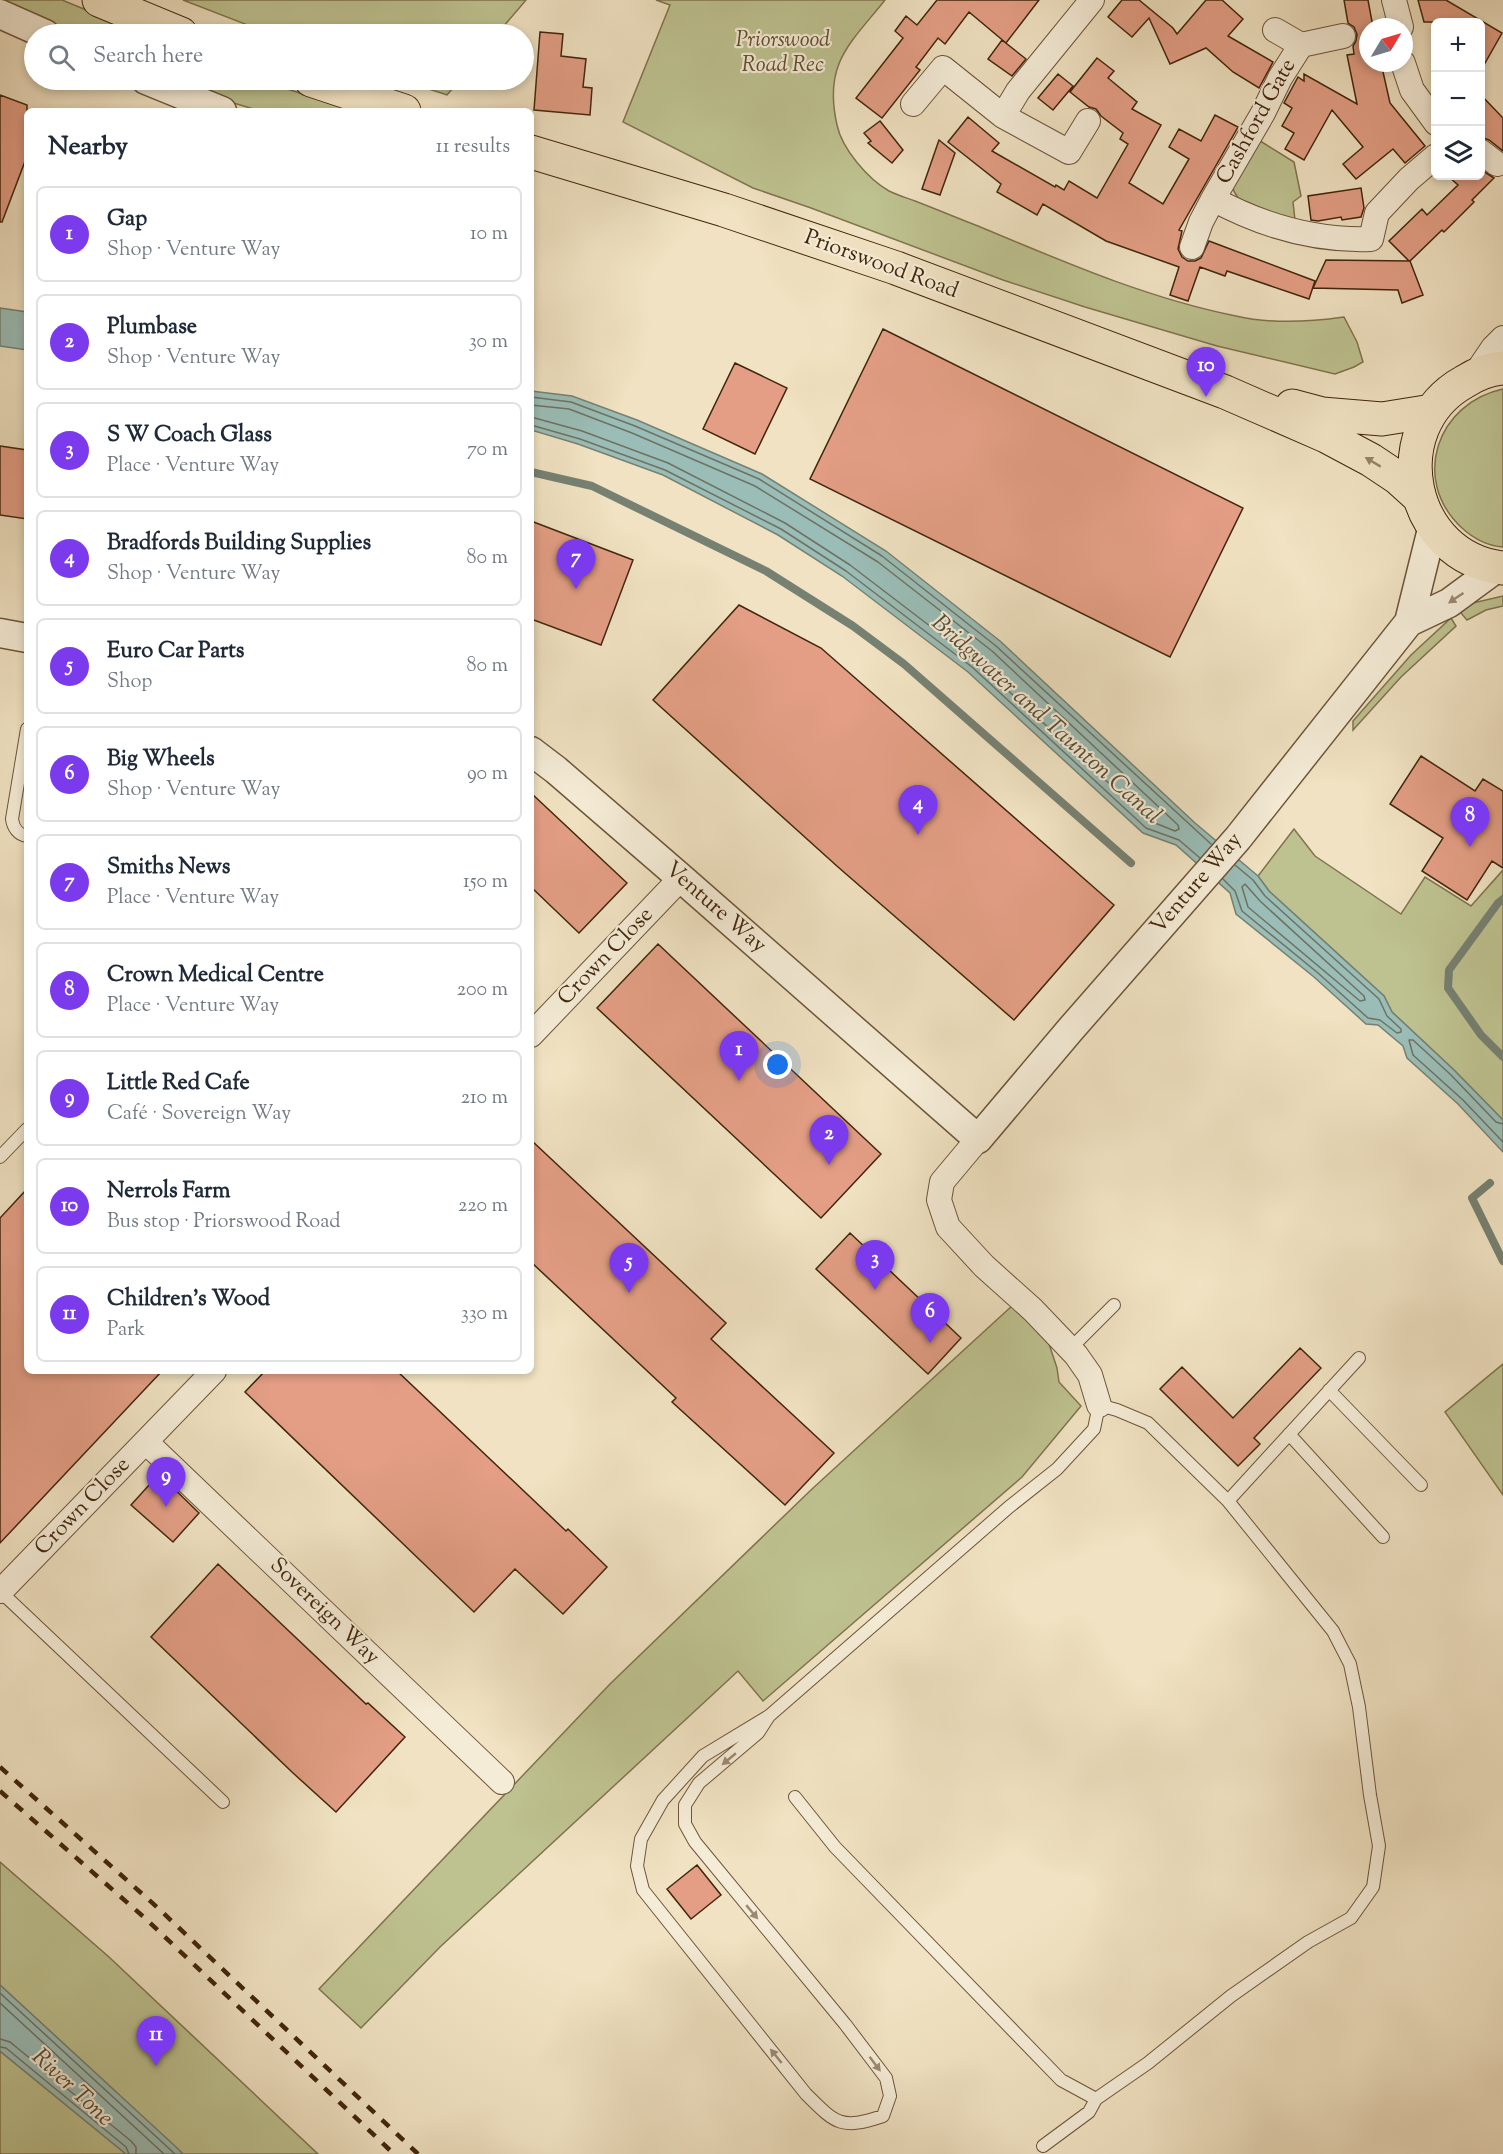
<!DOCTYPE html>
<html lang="en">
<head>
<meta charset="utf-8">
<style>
  body { margin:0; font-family:"Sorts Mill Goudy",serif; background:#f2f2f3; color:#1f2937 }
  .controls { position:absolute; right:18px; top:18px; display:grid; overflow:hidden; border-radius:9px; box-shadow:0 3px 9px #0003 }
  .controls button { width:54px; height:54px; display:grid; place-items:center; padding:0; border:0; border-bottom:2px solid #e0e1e3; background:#fff; color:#1f2937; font:30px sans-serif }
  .compass { position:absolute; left:1359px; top:18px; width:54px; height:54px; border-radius:50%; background:#fff; box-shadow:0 3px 9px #0003; rotate:52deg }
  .you { position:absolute; left:778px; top:1065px; width:21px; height:21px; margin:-15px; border:4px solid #fff; border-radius:50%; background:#1a73e8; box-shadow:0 0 0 9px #1a73e833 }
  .badge { display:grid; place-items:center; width:39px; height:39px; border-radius:50%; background:#7c3aed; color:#fff; font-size:20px; font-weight:700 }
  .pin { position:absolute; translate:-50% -50px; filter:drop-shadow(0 2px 3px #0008) }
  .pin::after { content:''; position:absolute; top:32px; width:21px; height:18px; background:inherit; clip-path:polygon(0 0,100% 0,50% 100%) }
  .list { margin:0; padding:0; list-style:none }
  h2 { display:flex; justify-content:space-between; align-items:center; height:78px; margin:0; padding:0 24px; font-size:26px }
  h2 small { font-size:20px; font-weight:400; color:#747a83 }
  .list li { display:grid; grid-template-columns:39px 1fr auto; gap:18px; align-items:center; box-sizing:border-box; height:96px; margin:0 12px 12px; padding:0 12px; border:2px solid #e0e1e3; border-radius:9px }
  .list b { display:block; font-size:22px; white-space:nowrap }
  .list p { margin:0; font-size:20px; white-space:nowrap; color:#747a83 }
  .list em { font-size:20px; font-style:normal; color:#747a83 }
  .icon { flex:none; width:33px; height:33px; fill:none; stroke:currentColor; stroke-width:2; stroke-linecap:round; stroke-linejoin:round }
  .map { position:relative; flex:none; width:1503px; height:2154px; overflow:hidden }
  .search { position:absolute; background:#fff; box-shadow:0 3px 9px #0003; left:24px; top:24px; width:510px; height:66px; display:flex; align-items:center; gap:15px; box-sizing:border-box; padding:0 21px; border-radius:33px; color:#747a83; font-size:22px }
  .panel { position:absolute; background:#fff; box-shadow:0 3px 9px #0003; left:24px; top:108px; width:510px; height:1266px; border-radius:9px }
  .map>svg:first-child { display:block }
  .green { fill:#bec290; stroke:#80744e; stroke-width:1.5 }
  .water { fill:#9abdb7; stroke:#768172; stroke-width:1.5 }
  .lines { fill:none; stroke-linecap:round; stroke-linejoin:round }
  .shore { stroke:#6e7261; stroke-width:1.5 }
  .stream { stroke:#768172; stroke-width:8 }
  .building { fill:#e39e85; stroke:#41260b; stroke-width:1.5 }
  .service-casing { stroke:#6d5539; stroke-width:14 }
  .minor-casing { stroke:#6d5539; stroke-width:26 }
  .tertiary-casing { stroke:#6d5539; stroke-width:31 }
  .primary-casing { stroke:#41260b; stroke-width:35 }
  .service { stroke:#f5ecd7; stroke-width:12 }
  .minor { stroke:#f5ecd7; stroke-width:24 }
  .tertiary { stroke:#f5ecd7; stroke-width:28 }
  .primary { stroke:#f0e2c2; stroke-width:33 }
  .rail { stroke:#41260b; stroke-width:4.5; stroke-dasharray:10 10; stroke-linecap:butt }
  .oneway { fill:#988466 }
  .oneway2 { fill:#9b8971 }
  .labels { text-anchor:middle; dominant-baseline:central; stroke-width:4.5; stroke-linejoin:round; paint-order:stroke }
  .park-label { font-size:22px; font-style:italic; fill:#604d2c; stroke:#f5ecd7 }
  .street-label { font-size:22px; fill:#41260b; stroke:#f5ecd7 }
  .water-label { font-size:24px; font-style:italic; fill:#574c36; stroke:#f5ecd7 }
</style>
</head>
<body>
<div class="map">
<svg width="1503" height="2154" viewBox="0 0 1503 2154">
  <rect width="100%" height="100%" fill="#f0e2c2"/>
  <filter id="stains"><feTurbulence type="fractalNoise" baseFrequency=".00333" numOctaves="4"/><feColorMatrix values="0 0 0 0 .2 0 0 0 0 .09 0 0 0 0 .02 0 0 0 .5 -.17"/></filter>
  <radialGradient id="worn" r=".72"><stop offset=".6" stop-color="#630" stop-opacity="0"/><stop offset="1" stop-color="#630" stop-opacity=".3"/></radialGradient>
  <path class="green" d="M 2,0 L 62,0 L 145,34 L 70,34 Z
    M 183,0 L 526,0 L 497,34 L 271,34 Z
    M 656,0 L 885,0 C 850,44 823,63 837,125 C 842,149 868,179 889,191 C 897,195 907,198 915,201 C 936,209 957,218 978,226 C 1062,261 1146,298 1236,316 C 1270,324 1309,322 1344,317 L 1357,342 L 1363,362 L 1354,367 L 1335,374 L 1217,346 L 1085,307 L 1003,280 L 811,208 L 753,188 L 623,122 L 670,5 Z
    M 172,80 L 260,80 L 355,111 L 260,111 L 227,101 Z
    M 401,80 L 460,80 L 447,95 Z
    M 1257,139 L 1294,162 L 1301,196 L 1293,202 L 1295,220 C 1272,214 1239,212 1232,186 Z
    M 1503,389 L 1503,547 C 1488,546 1473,538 1462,528 C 1410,480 1437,403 1503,389 Z
    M 1503,596 L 1503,606 L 1486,610 L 1467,620 L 1460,612 L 1473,603 Z
    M 1451,618 L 1456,626 L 1401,677 L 1353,730 L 1353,721 L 1411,655 Z
    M 1294,829 L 1315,856 L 1401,914 L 1425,877 L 1471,906 L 1503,870 L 1503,1120 L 1454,1070 L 1392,1012 L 1384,996 L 1269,891 L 1258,876 Z
    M 1013,1305 L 1048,1341 L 1057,1368 L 1059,1382 L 1081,1406 L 1022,1477 L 763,1701 L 738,1671 L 440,1947 L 361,2028 L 319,1989 L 610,1684 L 812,1489 Z
    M 1503,1364 L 1503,1495 L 1445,1412 Z
    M 0,1862 L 109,1957 L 318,2154 L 183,2154 L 0,1985 Z
    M 0,2051 L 126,2154 L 0,2154 Z"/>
  <path class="water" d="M 0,308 L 27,312 L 27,350 L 0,346 Z
    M 531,391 L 572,396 L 637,420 L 762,474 L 886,551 L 1000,641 L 1195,823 L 1258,876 L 1269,891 L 1384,996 L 1392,1012 L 1454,1070 L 1503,1120 L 1503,1152 L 1458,1104 L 1407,1058 L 1403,1046 L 1378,1025 L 1366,1024 L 1314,977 L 1236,914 L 1230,893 L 1176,845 L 1143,833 L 968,672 L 842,576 L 778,535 L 663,475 L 578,444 L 531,430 Z
    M 0,1985 L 176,2147 L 183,2154 L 126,2154 L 0,2051 Z"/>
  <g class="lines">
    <path class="shore" d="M 531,397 L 571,402 L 635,426 L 759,479 L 882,556 L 996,646 L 1211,844
      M 531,405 L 569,409 L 632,433 L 755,486 L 878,562 L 992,651 L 1178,825 L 1179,829 L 1175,831 L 1150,821 L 977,662 L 850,565 L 785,523 L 668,463 L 582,431 L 531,417
      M 531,425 L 580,439 L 665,470 L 781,529 L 846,571 L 972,667 L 1146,828 L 1179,840 L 1200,858
      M 1223,879 L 1235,891 L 1242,911 L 1318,973 L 1368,1018 L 1380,1020 L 1397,1033 L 1401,1032 L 1401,1029 L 1387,1016 L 1379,999 L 1265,896 L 1253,880 L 1235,865
      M 1245,884 L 1260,901 L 1364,996 L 1365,1000 L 1360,1001 L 1248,907 L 1242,887 Z
      M 1503,1124 L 1496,1122 L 1450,1074 L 1413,1040 L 1409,1040 L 1413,1055 L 1463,1100 L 1503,1142
      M 0,1993 L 175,2154
      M 0,2003 L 164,2154
      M 0,2039 L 10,2042 L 131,2141 L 136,2147 L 136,2154
      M 0,2047 L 6,2048 L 126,2147 L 129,2154"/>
    <path class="stream" d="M 531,472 L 592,486 L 766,571 L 853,626 L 904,664 L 1131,863
      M 1503,899 L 1498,903 L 1449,970 L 1448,988 L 1481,1035 L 1503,1057
      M 1490,1183 L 1472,1198 L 1503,1261"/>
  </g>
  <path class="building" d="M 937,0 L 1039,0 L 1006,43 L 969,12 L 945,44 L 938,38 L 916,67 L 920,70 L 882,118 L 856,98 L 903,38 L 895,31 L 906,16 L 917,25 Z
    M 1122,0 L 1139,0 L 1173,28 L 1177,34 L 1206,0 L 1222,0 L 1243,19 L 1228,36 L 1273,62 L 1259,88 L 1233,72 L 1206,48 L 1170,64 L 1149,18 L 1132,37 L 1108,17 Z
    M 1344,0 L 1368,0 L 1373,27 L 1368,27 L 1368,63 L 1381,63 L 1390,103 L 1425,146 L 1405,163 L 1393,149 L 1356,179 L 1343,164 L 1363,147 L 1332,110 L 1304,160 L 1285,149 L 1294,133 L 1282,126 L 1292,108 L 1284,103 L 1298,77 L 1304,81 L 1304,74 L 1357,104 L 1347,55 L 1354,54 L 1353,46 L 1356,41 L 1357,34 L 1354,27 L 1348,23 Z
    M 1418,0 L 1446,0 L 1502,33 L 1480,72 L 1480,22 L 1424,22 Z
    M 540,32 L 563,34 L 561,56 L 586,59 L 583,87 L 592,88 L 590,115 L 534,110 Z
    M 1002,40 L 1026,59 L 1012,76 L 988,59 Z
    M 1097,58 L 1114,71 L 1108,78 L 1137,102 L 1132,109 L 1161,125 L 1129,183 L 1163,204 L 1189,159 L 1169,147 L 1179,129 L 1201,141 L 1215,115 L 1238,127 L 1179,230 L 1182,231 L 1178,249 L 1182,257 L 1188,261 L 1195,261 L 1201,258 L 1209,241 L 1315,281 L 1309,299 L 1227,271 L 1225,276 L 1200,267 L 1188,301 L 1170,295 L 1179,267 L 1106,241 L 1043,204 L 1037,215 L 997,192 L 1001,184 L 948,142 L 968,117 L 999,143 L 992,151 L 1055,187 L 1056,185 L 1064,190 L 1069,181 L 1097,198 L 1128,144 L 1120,139 L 1123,133 L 1101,116 L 1096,109 L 1089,107 L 1070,92 Z
    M 1058,74 L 1073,86 L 1053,110 L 1038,98 Z
    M 1480,94 L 1503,118 L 1503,151 L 1489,140 L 1480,137 Z
    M 0,95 L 27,105 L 27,156 L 2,222 L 0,222 Z
    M 880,121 L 903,150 L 892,163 L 868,143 L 871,141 L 864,133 Z
    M 939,140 L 955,153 L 940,195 L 922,189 Z
    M 1480,169 L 1494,178 L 1472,200 L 1474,202 L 1444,232 L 1442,230 L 1410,261 L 1423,295 L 1402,303 L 1398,290 L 1313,288 L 1326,260 L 1409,261 L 1389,241 L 1422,209 L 1427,215 L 1458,185 L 1448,176 L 1480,176 Z
    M 1361,188 L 1364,208 L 1361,217 L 1342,220 L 1341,217 L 1318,221 L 1311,220 L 1308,196 Z
    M 883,329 L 1243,508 L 1170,657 L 810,479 Z
    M 735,363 L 787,388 L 755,454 L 703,429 Z
    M 0,446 L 27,450 L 27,519 L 0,515 Z
    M 531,521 L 633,560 L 601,645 L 531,619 Z
    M 739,605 L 821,648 L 1114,905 L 1014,1020 L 838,867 L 653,700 Z
    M 1421,756 L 1475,791 L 1483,779 L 1503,791 L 1503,868 L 1492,861 L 1467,900 L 1422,871 L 1443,838 L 1390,804 Z
    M 531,793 L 627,883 L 579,933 L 531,887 Z
    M 658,944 L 881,1154 L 821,1218 L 597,1008 Z
    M 531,1140 L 726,1323 L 711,1339 L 834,1453 L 785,1505 L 672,1402 L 676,1398 L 531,1262 Z
    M 27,1189 L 27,1371 L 162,1371 L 0,1543 L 0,1218 Z
    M 850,1233 L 961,1338 L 928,1374 L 816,1269 Z
    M 1300,1348 L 1321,1368 L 1254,1438 L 1260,1444 L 1238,1466 L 1160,1389 L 1182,1367 L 1233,1418 Z
    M 265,1371 L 397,1371 L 566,1531 L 568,1529 L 607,1567 L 563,1614 L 515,1569 L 474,1612 L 245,1392 Z
    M 159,1474 L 199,1513 L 173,1542 L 131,1505 Z
    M 218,1564 L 366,1704 L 368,1703 L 405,1737 L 336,1812 L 293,1773 L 151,1637 Z
    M 697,1865 L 721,1895 L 691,1919 L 667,1889 Z"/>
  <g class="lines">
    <g class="service-casing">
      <path id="service" d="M 27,729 L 12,819 C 13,827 18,835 27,836
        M 0,1157 L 27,1129
        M 1070,1349 L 1114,1305
        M 1329,1390 L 1421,1485
        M 1289,1434 L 1383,1537
        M 1228,1501 L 1359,1358
        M 0,1591 L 223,1802
        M 769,1716 L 758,1733 L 699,1783 L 685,1805 L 685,1824 L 695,1842 L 845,2024 L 886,2078 L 890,2096 L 883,2116 C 841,2130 836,2124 806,2094 L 643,1890 L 637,1866 L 641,1839 L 663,1800 L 703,1756 L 769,1716 L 1009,1507 L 1057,1469 L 1094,1429 L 1099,1405 L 1117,1410 L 1148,1423 L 1228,1501 L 1333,1631 L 1350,1664 L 1359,1707 L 1370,1795 L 1379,1846 L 1373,1887 L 1351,1918 L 1308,1942 L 1231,1996 L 1148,2063 L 1096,2099 L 1089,2112 L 1043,2146
        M 795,1797 L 835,1847 L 1061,2080 L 1096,2099"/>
    </g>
    <g class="minor-casing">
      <path id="minor" d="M 1394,0 L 1401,27
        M 1275,30 L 1301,45
        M 1403,63 L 1412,90 L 1436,123
        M 913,104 L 943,68 L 1003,116
        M 1088,121 L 1069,152 L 1003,116 L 1018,91 L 1092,0
        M 1480,151 L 1497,164
        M 1213,199 L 1263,113 L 1280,78 L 1301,45 L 1343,36
        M 1192,247 L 1201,222 L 1213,199 C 1261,225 1316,241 1371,239 L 1377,213 L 1409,179 L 1436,156
        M 1474,376 L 1493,348 L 1503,338
        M 531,1035 L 681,878
        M 978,1139 L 942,1182 L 939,1200 L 948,1227 L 984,1266 L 1033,1310 L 1076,1355 L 1090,1375 L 1099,1405
        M 146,1442 L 502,1782
        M 1,1591 L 214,1371"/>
    </g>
    <g class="tertiary-casing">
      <path id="tertiary" d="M 0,14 L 45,34
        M 146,80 L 222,111
        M 1409,622 L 1433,525
        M 0,633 L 27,638
        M 531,751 L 556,770 L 681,878 L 978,1139 L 1070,1030 L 1238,838 L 1409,622 L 1449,603 L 1498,567"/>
    </g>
    <g class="primary-casing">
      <path id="primary" d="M 99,0 L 181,34
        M 311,80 L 404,111
        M 531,152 L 724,210 L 896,268 L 1225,392 L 1326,436 L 1371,460 L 1398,478 L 1419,497
        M 1503,368 C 1490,369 1475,375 1464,382 C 1382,428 1409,558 1503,568
        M 1292,406 L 1322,414 L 1382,419 L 1432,411"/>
    </g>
    <use href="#service" class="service"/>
    <use href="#minor" class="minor"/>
    <use href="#tertiary" class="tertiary"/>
    <use href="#primary" class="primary"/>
    <path class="rail" d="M 0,1767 L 158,1908 L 418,2154
      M 0,1791 L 146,1919 L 394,2154"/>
  </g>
  <defs><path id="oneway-solid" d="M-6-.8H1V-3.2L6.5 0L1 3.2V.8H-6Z" transform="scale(1.5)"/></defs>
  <use class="oneway" href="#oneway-solid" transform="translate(1373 462) rotate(-149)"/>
  <g class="oneway2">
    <use href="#oneway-solid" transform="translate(1456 598) rotate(146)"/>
    <use href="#oneway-solid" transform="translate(729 1759) rotate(140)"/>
    <use href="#oneway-solid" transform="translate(752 1912) rotate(50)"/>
    <use href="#oneway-solid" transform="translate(776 2056) rotate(-129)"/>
    <use href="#oneway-solid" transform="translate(875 2064) rotate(53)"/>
  </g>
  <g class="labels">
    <g class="park-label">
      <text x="783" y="41">Priorswood<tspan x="783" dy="25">Road Rec</tspan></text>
    </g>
    <g class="street-label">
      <text transform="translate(1257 122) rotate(-61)">Cashford Gate</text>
      <text transform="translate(881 265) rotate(20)">Priorswood Road</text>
      <text transform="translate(1197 884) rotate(-49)">Venture Way</text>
      <text transform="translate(715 908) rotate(41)">Venture Way</text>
      <text transform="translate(606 957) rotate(-46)">Crown Close</text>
      <text transform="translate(83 1507) rotate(-46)">Crown Close</text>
      <text transform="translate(324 1612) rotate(44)">Sovereign Way</text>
    </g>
    <g class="water-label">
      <text transform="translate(1046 720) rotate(42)">Bridgwater and Taunton Canal</text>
      <text transform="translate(72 2088) rotate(43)">River Tone</text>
    </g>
  </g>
  <rect width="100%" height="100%" filter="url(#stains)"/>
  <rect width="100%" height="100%" fill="url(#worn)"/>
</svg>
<div class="controls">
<button>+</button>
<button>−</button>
<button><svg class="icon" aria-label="layers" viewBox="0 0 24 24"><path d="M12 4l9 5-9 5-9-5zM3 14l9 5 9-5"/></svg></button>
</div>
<svg class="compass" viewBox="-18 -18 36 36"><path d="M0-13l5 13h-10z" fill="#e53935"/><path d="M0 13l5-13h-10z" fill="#747a83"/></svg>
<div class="you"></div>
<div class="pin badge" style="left:739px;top:1081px">1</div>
<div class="pin badge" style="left:829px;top:1165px">2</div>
<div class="pin badge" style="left:875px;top:1290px">3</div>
<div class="pin badge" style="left:918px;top:835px">4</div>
<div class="pin badge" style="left:629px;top:1293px">5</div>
<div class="pin badge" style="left:930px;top:1343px">6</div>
<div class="pin badge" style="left:576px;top:589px">7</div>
<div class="pin badge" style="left:1470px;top:847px">8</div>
<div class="pin badge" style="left:166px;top:1507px">9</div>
<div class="pin badge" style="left:1206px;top:397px">10</div>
<div class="pin badge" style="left:156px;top:2066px">11</div>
<div class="search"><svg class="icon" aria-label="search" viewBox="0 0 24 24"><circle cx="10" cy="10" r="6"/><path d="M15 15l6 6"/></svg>Search here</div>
<section class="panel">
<h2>Nearby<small>11 results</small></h2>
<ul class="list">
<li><span class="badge">1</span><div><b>Gap</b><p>Shop · Venture Way</p></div><em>10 m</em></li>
<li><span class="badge">2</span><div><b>Plumbase</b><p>Shop · Venture Way</p></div><em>30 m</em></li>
<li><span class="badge">3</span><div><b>S W Coach Glass</b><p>Place · Venture Way</p></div><em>70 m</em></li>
<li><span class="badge">4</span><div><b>Bradfords Building Supplies</b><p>Shop · Venture Way</p></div><em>80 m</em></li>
<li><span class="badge">5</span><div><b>Euro Car Parts</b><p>Shop</p></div><em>80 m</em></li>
<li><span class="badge">6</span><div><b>Big Wheels</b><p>Shop · Venture Way</p></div><em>90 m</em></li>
<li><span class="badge">7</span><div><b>Smiths News</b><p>Place · Venture Way</p></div><em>150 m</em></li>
<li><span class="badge">8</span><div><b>Crown Medical Centre</b><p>Place · Venture Way</p></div><em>200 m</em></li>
<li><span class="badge">9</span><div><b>Little Red Cafe</b><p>Café · Sovereign Way</p></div><em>210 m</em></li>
<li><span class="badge">10</span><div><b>Nerrols Farm</b><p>Bus stop · Priorswood Road</p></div><em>220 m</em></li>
<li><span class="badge">11</span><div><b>Children's Wood</b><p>Park</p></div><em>330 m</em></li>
</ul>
</section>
</div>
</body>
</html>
